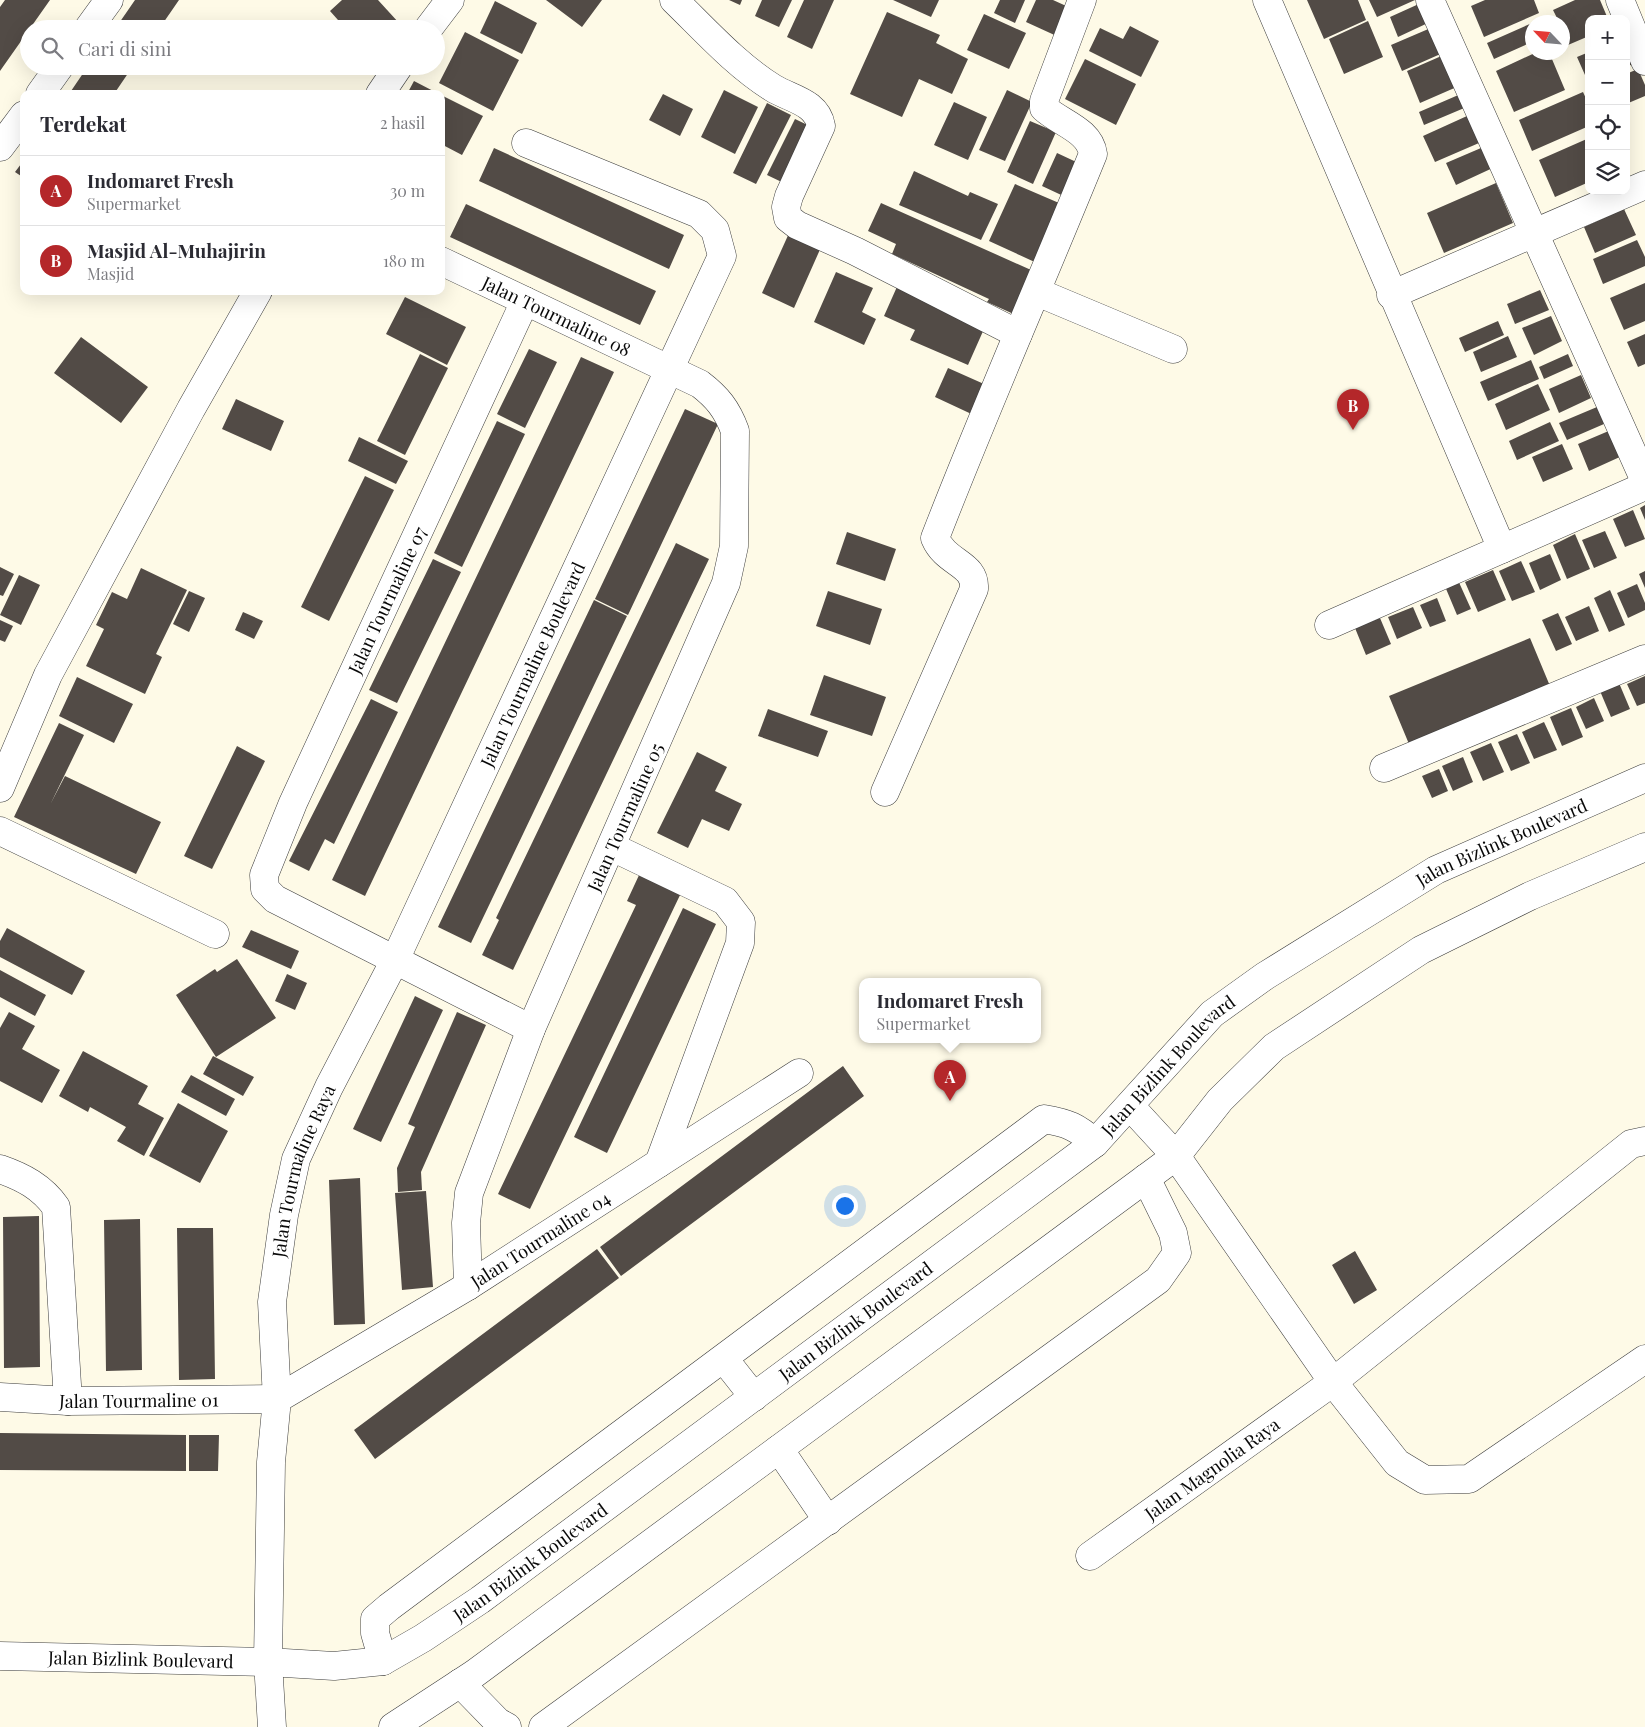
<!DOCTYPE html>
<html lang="id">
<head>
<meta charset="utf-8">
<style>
  body { margin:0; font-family:"Playfair Display",serif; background:#f2f2f3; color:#2b2b33 }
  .controls { position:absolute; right:15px; top:15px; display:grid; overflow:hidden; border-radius:10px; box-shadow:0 5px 20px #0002 }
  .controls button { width:45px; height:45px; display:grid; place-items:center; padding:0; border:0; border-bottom:1px solid #e1e1e2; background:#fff; color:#2b2b33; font:25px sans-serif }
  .compass { position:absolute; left:1525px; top:15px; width:45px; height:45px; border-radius:50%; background:#fff; box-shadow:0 5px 20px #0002; rotate:296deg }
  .you { position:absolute; left:844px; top:1205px; width:18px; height:18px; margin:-12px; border:4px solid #fff; border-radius:50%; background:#1a73e8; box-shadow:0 0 0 8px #1a73e833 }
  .badge { display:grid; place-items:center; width:32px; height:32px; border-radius:50%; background:#b4272a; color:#fff; font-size:16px; font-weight:700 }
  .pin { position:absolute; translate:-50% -41px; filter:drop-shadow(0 1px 2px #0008) }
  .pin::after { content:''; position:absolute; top:26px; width:18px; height:15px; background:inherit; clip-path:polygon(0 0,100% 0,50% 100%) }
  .popup { position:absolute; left:859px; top:978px; width:182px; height:65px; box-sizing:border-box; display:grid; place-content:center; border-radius:10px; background:#fff; filter:drop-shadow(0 1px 4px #0005); font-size:16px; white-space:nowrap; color:#7c7c81 }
  .popup b { font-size:19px; color:#2b2b33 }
  .popup::after { content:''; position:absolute; left:50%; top:100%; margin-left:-10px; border:10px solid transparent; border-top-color:#fff }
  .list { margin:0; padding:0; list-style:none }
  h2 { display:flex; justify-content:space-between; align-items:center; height:65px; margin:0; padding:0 20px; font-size:21px }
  h2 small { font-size:16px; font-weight:400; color:#7c7c81 }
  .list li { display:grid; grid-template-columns:32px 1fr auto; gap:15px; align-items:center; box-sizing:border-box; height:70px; padding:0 20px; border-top:1px solid #e1e1e2 }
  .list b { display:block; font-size:19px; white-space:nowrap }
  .list p { margin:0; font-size:16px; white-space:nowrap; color:#7c7c81 }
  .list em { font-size:16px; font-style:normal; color:#7c7c81 }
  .icon { flex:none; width:28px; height:28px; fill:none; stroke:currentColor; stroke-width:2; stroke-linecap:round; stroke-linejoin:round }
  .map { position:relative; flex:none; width:1645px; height:1727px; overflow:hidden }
  .search { position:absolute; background:#fff; box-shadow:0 5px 20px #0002; left:20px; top:20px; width:425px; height:55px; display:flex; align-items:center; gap:12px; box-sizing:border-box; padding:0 18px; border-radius:28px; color:#7c7c81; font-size:19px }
  .panel { position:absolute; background:#fff; box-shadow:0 5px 20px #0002; left:20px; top:90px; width:425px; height:205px; border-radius:10px }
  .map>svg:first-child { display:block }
  .building { fill:#524b46 }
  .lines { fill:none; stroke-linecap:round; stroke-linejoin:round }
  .minor-casing { stroke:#3c3c3c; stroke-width:29 }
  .minor { stroke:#fff; stroke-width:28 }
  .labels { text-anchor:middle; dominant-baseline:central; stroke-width:5; stroke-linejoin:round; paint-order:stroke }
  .street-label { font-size:18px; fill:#090909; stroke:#fff }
</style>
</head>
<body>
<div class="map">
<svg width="1645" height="1727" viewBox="0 0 1645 1727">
  <rect width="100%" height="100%" fill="#fefae7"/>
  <path class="building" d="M 5,0 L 50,0 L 0,71 L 0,7 Z
    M 135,0 L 179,0 L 159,29 L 115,29 Z
    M 342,0 L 378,0 L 399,23 L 393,29 L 346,29 L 330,11 Z
    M 546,0 L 602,0 L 582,27 Z
    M 729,0 L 742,0 L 740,5 Z
    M 762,0 L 792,0 L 779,27 L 755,16 Z
    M 804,0 L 834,0 L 812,49 L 787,37 Z
    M 893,0 L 939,0 L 931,17 Z
    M 1000,0 L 1025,0 L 1015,23 L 994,13 Z
    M 1036,0 L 1053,0 L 1075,10 L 1061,38 L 1026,22 Z
    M 1307,0 L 1358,0 L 1366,20 L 1324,39 Z
    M 1369,0 L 1415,0 L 1377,17 Z
    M 1485,0 L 1534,0 L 1539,13 L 1484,37 L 1471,6 Z
    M 1575,0 L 1600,0 L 1608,19 L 1589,19 L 1589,36 L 1568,45 L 1562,31 L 1562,22 L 1559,22 L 1553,10 Z
    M 495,1 L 537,23 L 522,54 L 480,33 Z
    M 1421,3 L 1430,22 L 1398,37 L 1390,17 Z
    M 887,12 L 940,35 L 936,43 L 968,59 L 952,94 L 919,79 L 902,117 L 850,94 Z
    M 984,14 L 1026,33 L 1009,69 L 967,50 Z
    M 1368,21 L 1383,57 L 1344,74 L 1329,39 Z
    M 1532,23 L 1532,42 L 1494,59 L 1487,43 Z
    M 1130,26 L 1159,41 L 1141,77 L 1089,51 L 1100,28 L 1123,39 Z
    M 1433,27 L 1445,52 L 1402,71 L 1391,45 Z
    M 465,32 L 519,60 L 493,111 L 439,83 Z
    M 1626,41 L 1636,63 L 1626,67 Z
    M 1537,52 L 1549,52 L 1565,90 L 1514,112 L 1496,71 Z
    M 1589,52 L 1589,84 L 1577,57 Z
    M 1446,54 L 1459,86 L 1420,103 L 1407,71 Z
    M 1085,59 L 1136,84 L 1116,125 L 1065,99 Z
    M 88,66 L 133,66 L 114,94 L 69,94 Z
    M 1638,69 L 1645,85 L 1645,96 L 1626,104 L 1626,74 Z
    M 414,81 L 439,94 L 407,94 Z
    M 724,90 L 758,107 L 735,154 L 701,137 Z
    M 1007,90 L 1032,102 L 1005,161 L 979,150 Z
    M 1583,92 L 1589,105 L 1589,126 L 1532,151 L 1519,120 Z
    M 1463,93 L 1469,106 L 1424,125 L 1419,112 Z
    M 663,94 L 693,109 L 680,136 L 649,120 Z
    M 441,95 L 483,116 L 462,155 L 441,144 Z
    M 954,102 L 987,117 L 968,160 L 934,145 Z
    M 767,103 L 791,115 L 756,184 L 733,173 Z
    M 1467,116 L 1479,143 L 1435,162 L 1423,136 Z
    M 795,119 L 818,130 L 790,186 L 767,175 Z
    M 1030,121 L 1056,132 L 1033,184 L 1007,172 Z
    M 1589,138 L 1589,182 L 1555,197 L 1539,160 Z
    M 1488,145 L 1497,166 L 1456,185 L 1446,163 Z
    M 494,148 L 684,235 L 669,269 L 479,181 Z
    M 1057,153 L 1087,167 L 1072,200 L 1042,186 Z
    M 24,160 L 24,178 L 15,172 Z
    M 914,171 L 968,196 L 970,192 L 998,204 L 981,240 L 899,205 Z
    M 1496,183 L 1513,223 L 1444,253 L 1427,213 Z
    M 1015,184 L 1066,206 L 1039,264 L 989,241 Z
    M 881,203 L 1040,274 L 1020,317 L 987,302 L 989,299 L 892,254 L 896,244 L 868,231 Z
    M 466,204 L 656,291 L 640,325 L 450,237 Z
    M 1624,209 L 1636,235 L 1595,253 L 1584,227 Z
    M 790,231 L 822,245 L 794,308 L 762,293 Z
    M 1637,240 L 1645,257 L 1645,266 L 1603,284 L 1593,259 Z
    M 836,272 L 873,288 L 862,312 L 876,319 L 864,345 L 814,322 Z
    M 900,280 L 988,320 L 968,365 L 910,340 L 915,330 L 884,316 Z
    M 1645,283 L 1645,321 L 1624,330 L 1610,298 Z
    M 1540,290 L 1549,310 L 1515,324 L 1507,304 Z
    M 405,297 L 466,327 L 447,365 L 386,334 Z
    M 1551,316 L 1562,341 L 1534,355 L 1522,328 Z
    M 1498,321 L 1504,335 L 1465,352 L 1459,338 Z
    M 1645,334 L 1645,364 L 1638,367 L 1627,342 Z
    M 1508,336 L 1517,357 L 1481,372 L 1473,352 Z
    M 81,337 L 148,387 L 121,423 L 54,373 Z
    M 529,349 L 557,362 L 525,428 L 497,414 Z
    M 420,354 L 448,368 L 405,455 L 377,441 Z
    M 1568,354 L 1573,366 L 1544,379 L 1539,367 Z
    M 581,357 L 614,372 L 365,896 L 332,880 Z
    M 1531,360 L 1539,379 L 1488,401 L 1480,382 Z
    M 948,368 L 993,388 L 980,418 L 935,397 Z
    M 1581,375 L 1591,398 L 1559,413 L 1549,389 Z
    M 1538,384 L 1550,410 L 1506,430 L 1495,404 Z
    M 236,399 L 284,421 L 271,451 L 222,429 Z
    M 1597,407 L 1604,424 L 1567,440 L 1559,423 Z
    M 685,409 L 718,424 L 628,615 L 595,599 Z
    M 497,421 L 525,434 L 462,567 L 434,553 Z
    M 1550,422 L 1559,441 L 1517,460 L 1509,441 Z
    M 1611,430 L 1622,456 L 1589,471 L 1578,444 Z
    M 359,437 L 408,461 L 396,484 L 348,461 Z
    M 1562,444 L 1573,469 L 1543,482 L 1532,457 Z
    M 365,476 L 394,490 L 329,621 L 301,607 Z
    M 1645,505 L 1645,520 L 1640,508 Z
    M 1633,510 L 1645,539 L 1625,547 L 1613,519 Z
    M 1605,531 L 1617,558 L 1594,568 L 1582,540 Z
    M 847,532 L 896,549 L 885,581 L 836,564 Z
    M 1575,534 L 1590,569 L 1567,579 L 1553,545 Z
    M 676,543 L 709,559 L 513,970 L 482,955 L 499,920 L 496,918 Z
    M 1550,554 L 1561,580 L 1540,590 L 1529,563 Z
    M 433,559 L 461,572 L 397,703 L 369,690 Z
    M 1521,561 L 1535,592 L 1512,601 L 1499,571 Z
    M 0,567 L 14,574 L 3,596 L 0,595 Z
    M 141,568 L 187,590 L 156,654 L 162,657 L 145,694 L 86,666 L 104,629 L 96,625 L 112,592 L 127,599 Z
    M 1493,570 L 1506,600 L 1478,612 L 1465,582 Z
    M 1645,571 L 1645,588 L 1639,574 Z
    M 19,575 L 40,585 L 21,625 L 0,615 Z
    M 1457,578 L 1471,609 L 1457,615 L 1444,584 Z
    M 1637,584 L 1645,603 L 1645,610 L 1628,618 L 1617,593 Z
    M 1610,590 L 1625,625 L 1609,632 L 1594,598 Z
    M 189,591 L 205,598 L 189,632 L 173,624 Z
    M 828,591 L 882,609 L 870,645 L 816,626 Z
    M 1437,598 L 1446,621 L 1430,627 L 1420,605 Z
    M 594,600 L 627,616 L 471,943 L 438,927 Z
    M 1589,606 L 1599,631 L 1576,641 L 1565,617 Z
    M 1413,607 L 1422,628 L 1397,639 L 1388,617 Z
    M 243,612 L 263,621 L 254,639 L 235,630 Z
    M 1558,613 L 1572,644 L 1556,651 L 1542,620 Z
    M 1380,618 L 1391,644 L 1366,655 L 1355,628 Z
    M 0,620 L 13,626 L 5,642 L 0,640 Z
    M 1530,638 L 1550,686 L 1409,744 L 1389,696 Z
    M 824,675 L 886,697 L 872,736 L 810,715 Z
    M 1645,676 L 1645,703 L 1637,706 L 1627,684 Z
    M 77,677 L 133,704 L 114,743 L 59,716 Z
    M 1619,683 L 1630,709 L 1611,717 L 1600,691 Z
    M 1594,698 L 1604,721 L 1586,729 L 1576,707 Z
    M 371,699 L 398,712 L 334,844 L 325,839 L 309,871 L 289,861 Z
    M 1571,708 L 1583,737 L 1562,746 L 1550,717 Z
    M 768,709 L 828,731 L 818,757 L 758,736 Z
    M 1544,722 L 1557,750 L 1534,759 L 1522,732 Z
    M 59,723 L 84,735 L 51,803 L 65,776 L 161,822 L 136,874 L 14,817 Z
    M 1517,734 L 1530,763 L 1511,771 L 1498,742 Z
    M 1491,743 L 1504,772 L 1483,781 L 1470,752 Z
    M 237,746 L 265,761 L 212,869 L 184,856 Z
    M 697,752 L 727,767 L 715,791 L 742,804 L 729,831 L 702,819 L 688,848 L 657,833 Z
    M 1463,757 L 1473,782 L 1453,791 L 1442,766 Z
    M 1439,769 L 1448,791 L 1432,798 L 1422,776 Z
    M 640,873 L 681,893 L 530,1209 L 498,1194 L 636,905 L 627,901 Z
    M 683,908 L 716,924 L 607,1153 L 574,1137 Z
    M 7,928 L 85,971 L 72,995 L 0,957 L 0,941 Z
    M 251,930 L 299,951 L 291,969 L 242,947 Z
    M 237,959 L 276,1018 L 216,1057 L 176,995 L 215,969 L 217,972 Z
    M 0,970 L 46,995 L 35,1016 L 0,997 Z
    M 287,974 L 307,983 L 295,1010 L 275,1001 Z
    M 415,996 L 443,1010 L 381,1142 L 353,1129 Z
    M 9,1012 L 35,1026 L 22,1049 L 60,1070 L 42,1103 L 0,1081 L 0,1028 Z
    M 457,1012 L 486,1025 L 421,1172 L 422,1190 L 398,1192 L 397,1168 L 415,1127 L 408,1124 Z
    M 83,1051 L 148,1086 L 138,1104 L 164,1118 L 144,1156 L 117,1141 L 126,1127 L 90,1107 L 88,1112 L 59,1096 Z
    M 213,1056 L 254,1077 L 243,1096 L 203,1074 Z
    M 843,1066 L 864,1096 L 621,1276 L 600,1247 Z
    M 191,1075 L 235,1099 L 226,1116 L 181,1092 Z
    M 178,1103 L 228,1131 L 200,1183 L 149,1156 Z
    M 360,1178 L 365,1324 L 334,1325 L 329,1180 Z
    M 426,1191 L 433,1287 L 402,1290 L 395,1193 Z
    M 39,1216 L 40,1367 L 4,1368 L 3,1217 Z
    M 140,1219 L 142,1370 L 106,1371 L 104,1220 Z
    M 177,1228 L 213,1228 L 215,1379 L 179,1380 Z
    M 597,1249 L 619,1278 L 375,1459 L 354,1430 Z
    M 1355,1251 L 1377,1290 L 1354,1304 L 1332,1265 Z
    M 0,1433 L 186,1435 L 186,1471 L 0,1470 Z
    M 189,1435 L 219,1435 L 218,1471 L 189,1471 Z"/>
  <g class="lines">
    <g class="minor-casing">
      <g id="minor">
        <path d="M 674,0 C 705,30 736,65 773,88 C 791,99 817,102 821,126 L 789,196 L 786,207 L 788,218 L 797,225 L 855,251 L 1018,334"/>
        <path d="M 1267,0 L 1502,549"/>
        <path d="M 1430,0 L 1645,481"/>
        <path d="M 1620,0 L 1645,61"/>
        <path d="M 88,29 L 109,0"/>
        <path d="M 428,29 L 450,0"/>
        <path d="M 40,94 L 60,66"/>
        <path d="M 380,94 L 399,66"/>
        <path d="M 0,147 L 24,115"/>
        <path id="s1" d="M 441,261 L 700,384 C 717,397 727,409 735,431 L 734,546 L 726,583 L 531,1029 L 469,1193 L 466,1223 L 468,1286"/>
        <path d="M 1037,292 L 1173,349"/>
        <path d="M 1391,295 L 1645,185"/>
        <path d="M 525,301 L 293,803 L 264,875 L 265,889 L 275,899 L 531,1029"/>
        <path d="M 1329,625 L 1645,486"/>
        <path d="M 1384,768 L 1645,659"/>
        <path d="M 0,788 L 48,675 L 191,409 L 258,291"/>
        <path d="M 885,792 L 974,589 C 976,563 946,564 935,538 C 985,409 1041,282 1093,154 C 1090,130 1060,123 1044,108 L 1044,101 L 1082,0"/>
        <path d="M 0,831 L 215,934"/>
        <path d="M 612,847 L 725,901 L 741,922 L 740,943 L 659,1163"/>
        <path d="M 1130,1106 L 1176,1156 L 1333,1382 L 1397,1463 L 1425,1480 L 1469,1479 L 1645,1359"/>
        <path d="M 0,1169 C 23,1177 42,1187 56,1207 L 68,1401"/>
        <path d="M 724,1359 L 754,1397"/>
        <path id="s2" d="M 0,1397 L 68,1401 L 277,1399"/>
        <path id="s3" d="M 277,1399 L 468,1286 L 799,1073"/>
        <path d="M 779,1449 L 828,1521"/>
        <path id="s4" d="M 1090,1556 L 1333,1382 L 1631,1144 L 1645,1141"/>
        <path id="s5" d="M 0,1656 L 268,1662 L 334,1666 L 383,1661 L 423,1638 L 480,1600 L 1095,1143 L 1212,1014 L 1265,976 L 1436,870 L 1645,778"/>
        <path d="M 383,1661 L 375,1633 L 375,1619 L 389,1607 L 1044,1119 C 1068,1123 1077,1127 1095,1143"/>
        <path d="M 460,1683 L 498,1722 L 507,1727"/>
        <path id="s6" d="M 272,1727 L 268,1662 L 271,1462 L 277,1399 L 272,1302 L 284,1215 L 296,1159 L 329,1087 L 395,960 L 722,256 L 715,230 L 699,214 L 526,143"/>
        <path d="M 393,1727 L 474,1674 L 1176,1156 L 1220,1100 L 1274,1047 L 1421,950 L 1530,896 L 1645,847"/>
        <path d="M 543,1727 L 1158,1280 L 1177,1253 L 1173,1233 L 1146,1178"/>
      </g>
    </g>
    <use href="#minor" class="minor"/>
  </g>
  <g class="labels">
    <g class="street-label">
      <text stroke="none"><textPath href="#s1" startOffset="128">Jalan Tourmaline 08</textPath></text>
      <text transform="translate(387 600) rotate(-65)">Jalan Tourmaline 07</text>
      <text stroke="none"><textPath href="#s6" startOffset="1119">Jalan Tourmaline Boulevard</textPath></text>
      <text transform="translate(625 817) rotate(-66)">Jalan Tourmaline 05</text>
      <text stroke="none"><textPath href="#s5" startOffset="1776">Jalan Bizlink Boulevard</textPath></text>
      <text stroke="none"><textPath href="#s5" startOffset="1371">Jalan Bizlink Boulevard</textPath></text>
      <text stroke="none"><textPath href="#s6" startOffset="561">Jalan Tourmaline Raya</textPath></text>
      <text stroke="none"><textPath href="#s3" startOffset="308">Jalan Tourmaline 04</textPath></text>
      <text stroke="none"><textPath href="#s5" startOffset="966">Jalan Bizlink Boulevard</textPath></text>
      <text stroke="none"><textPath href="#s2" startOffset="139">Jalan Tourmaline 01</textPath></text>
      <text stroke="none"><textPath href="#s4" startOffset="150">Jalan Magnolia Raya</textPath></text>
      <text stroke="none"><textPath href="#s5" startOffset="561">Jalan Bizlink Boulevard</textPath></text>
      <text stroke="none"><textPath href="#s5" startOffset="141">Jalan Bizlink Boulevard</textPath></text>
    </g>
  </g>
</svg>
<div class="controls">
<button>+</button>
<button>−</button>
<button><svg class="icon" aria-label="locate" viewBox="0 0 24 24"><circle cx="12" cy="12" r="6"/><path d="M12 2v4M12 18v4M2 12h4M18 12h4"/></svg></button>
<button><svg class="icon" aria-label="layers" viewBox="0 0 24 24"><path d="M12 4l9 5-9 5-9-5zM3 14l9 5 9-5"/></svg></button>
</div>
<svg class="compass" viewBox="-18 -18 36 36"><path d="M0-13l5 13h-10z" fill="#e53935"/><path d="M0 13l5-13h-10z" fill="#7c7c81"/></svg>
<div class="you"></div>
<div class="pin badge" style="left:950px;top:1101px">A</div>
<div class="popup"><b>Indomaret Fresh</b>Supermarket</div>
<div class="pin badge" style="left:1353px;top:430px">B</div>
<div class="search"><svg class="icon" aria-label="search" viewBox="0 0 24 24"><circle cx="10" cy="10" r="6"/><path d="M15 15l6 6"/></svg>Cari di sini</div>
<section class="panel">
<h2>Terdekat<small>2 hasil</small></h2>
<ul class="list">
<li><span class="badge">A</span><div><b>Indomaret Fresh</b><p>Supermarket</p></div><em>30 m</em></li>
<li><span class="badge">B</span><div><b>Masjid Al-Muhajirin</b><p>Masjid</p></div><em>180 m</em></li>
</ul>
</section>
</div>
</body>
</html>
